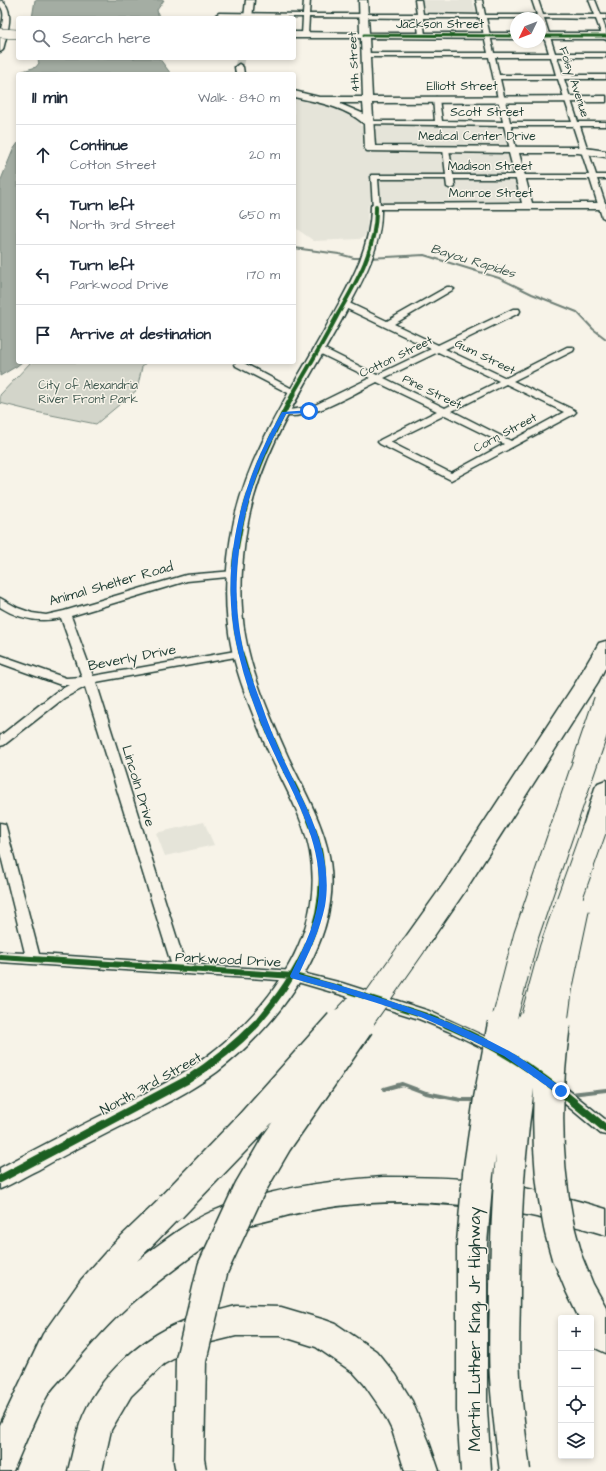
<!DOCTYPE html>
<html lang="en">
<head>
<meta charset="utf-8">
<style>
  body { margin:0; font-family:"Architects Daughter",sans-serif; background:#f6f6f7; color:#1f2937 }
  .controls { position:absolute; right:12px; bottom:12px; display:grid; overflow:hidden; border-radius:4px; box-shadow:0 2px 6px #0003 }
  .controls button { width:36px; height:36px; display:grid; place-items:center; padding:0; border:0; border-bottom:1px solid #e0e1e3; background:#fff; color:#1f2937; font:20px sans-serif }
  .compass { position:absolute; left:510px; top:12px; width:36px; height:36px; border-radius:50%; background:#fff; box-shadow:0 2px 6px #0003; rotate:227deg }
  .stop { position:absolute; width:12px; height:12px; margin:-9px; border:3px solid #1a73e8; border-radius:50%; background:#fff }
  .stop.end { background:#1a73e8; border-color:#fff; box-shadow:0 1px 4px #0008 }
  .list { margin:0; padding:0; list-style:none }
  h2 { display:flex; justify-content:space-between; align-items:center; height:52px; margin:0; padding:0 16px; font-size:17px }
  h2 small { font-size:13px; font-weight:400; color:#747a83 }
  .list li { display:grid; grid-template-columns:26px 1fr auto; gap:12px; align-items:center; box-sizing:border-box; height:60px; padding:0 16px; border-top:1px solid #e0e1e3 }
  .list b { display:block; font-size:15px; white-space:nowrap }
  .list p { margin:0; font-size:13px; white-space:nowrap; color:#747a83 }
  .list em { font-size:13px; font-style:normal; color:#747a83 }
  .icon { flex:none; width:22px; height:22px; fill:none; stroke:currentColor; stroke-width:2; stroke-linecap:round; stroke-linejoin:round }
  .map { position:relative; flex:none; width:606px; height:1471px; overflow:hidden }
  .search { position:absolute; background:#fff; box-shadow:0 2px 6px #0003; left:16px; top:16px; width:280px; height:44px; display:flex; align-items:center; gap:10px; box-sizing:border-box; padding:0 14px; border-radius:4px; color:#747a83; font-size:15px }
  .panel { position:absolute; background:#fff; box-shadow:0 2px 6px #0003; left:16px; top:72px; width:280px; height:292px; border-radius:4px }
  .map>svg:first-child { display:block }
  .built { fill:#e5e4d9 }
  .green { fill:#d3d5ca; stroke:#79897f }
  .water { fill:#a4ada3; stroke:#6f8077 }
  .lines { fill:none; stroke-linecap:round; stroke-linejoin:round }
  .stream-far1 { stroke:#6f8077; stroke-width:2 }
  .stream { stroke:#6f8077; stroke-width:4 }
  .secondary-tunnel { stroke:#cccfc4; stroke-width:9; stroke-dasharray:9 4.5; stroke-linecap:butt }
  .street-casing { stroke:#1f3d34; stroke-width:3 }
  .secondary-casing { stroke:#1f3d34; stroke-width:3 }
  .highway-casing { stroke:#1f3d34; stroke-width:3 }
  .street { fill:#f7f3e8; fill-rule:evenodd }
  .secondary { fill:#f7f3e8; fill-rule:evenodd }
  .highway { fill:#f7f3e8; fill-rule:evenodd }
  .secondary-bridge-casing { stroke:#1f3d34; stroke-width:10; stroke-linecap:butt }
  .highway-bridge-far1-casing { stroke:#1f3d34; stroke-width:26; stroke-linecap:butt }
  .highway-bridge-casing { stroke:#1f3d34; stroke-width:33; stroke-linecap:butt }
  .secondary-bridge { stroke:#f7f3e8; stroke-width:9 }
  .highway-bridge-far1 { stroke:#f7f3e8; stroke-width:24 }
  .highway-bridge { stroke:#f7f3e8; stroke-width:30 }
  .cycleway-far4-casing { stroke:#f7f3e8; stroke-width:4.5 }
  .cycleway-far3-casing { stroke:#f7f3e8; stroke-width:5.5 }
  .cycleway-far2-casing { stroke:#f7f3e8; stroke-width:7 }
  .cycleway-far1-casing { stroke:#f7f3e8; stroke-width:9 }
  .cycleway-casing { stroke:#f7f3e8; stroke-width:10 }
  .cycleway-far4 { stroke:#1b5e20; stroke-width:3 }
  .cycleway-far3 { stroke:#1b5e20; stroke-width:4 }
  .cycleway-far2 { stroke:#1b5e20; stroke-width:5 }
  .cycleway-far1 { stroke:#1b5e20; stroke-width:6 }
  .cycleway { stroke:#1b5e20; stroke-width:8 }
  .route { fill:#1a73e8 }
  .labels { text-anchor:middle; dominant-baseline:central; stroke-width:3; stroke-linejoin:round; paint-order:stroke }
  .far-street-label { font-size:12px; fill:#1f3d34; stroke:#f7f3e8 }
  .far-park-label { font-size:12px; fill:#435b52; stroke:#f7f3e8 }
  .far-water-label { font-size:13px; font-style:italic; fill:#405950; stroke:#f7f3e8 }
  .street-label { font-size:14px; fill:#1f3d34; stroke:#f7f3e8 }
  .near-street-label { font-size:17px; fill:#1f3d34; stroke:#f7f3e8 }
</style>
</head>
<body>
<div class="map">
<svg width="606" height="1471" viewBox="0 0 606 1471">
  <rect width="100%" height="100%" fill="#f7f3e8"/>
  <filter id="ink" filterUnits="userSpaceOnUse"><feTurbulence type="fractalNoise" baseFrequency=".025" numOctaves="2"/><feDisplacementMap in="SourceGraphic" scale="8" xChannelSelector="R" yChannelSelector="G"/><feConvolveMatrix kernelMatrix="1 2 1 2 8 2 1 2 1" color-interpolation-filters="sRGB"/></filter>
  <g filter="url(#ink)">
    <path class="built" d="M 422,0 L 472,0 L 477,15 L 426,15 Z
      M 294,96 L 341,110 L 359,121 L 360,126 L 503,125 L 520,192 L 525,204 L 368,205 L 367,231 L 364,237 L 359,239 L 314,241 L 294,227 Z
      M 204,822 L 214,845 L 165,856 L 156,833 Z"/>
    <path class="green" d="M 31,362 L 146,362 L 142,367 L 137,390 L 96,424 L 36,412 L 0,403 L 0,395 Z"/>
    <path class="water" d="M 35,0 L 164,0 L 157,10 L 159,18 L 32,18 Z
      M 37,58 L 159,58 L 171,74 L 19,74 L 20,72 L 36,67 L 39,63 Z
      M 18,143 L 18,362 L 22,362 L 17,366 L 0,376 L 0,182 L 13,150 Z"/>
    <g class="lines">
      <path class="stream-far1" d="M 294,248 L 339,254 L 354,258 L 364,258
        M 369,258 L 424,255 L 499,278 L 532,294 L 577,312 L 593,329 L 606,339"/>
      <path class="stream" d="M 384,1089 L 402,1084 L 426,1093 L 461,1100 L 478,1100
        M 571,1094 L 606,1090"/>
      <path class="secondary-tunnel" d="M 239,67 L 241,58"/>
      <g class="street-casing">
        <path id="street" d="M 0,0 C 17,9 6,35 3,50 L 0,52 C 0,46 0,40 0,35 C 1,24 7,14 0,6 Z
          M 304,0 L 310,0 L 309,14 L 417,14 L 415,0 L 421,0 L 423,14 L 479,15 L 476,0 L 482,0 L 485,15 L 537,15 L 532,0 L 538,0 L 543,15 L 595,15 L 589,0 L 595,0 L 601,15 L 606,15 L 606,19 L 602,19 L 606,30 L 606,40 L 603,38 L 596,19 L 544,18 L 555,53 L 606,53 L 606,57 L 557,57 L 563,75 L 606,75 L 606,79 L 564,79 L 578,122 L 606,122 L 606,126 L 580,126 L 596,175 L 606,175 L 606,179 L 597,179 L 606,206 L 606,219 L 602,217 L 590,179 L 454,179 L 455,187 L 451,189 L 447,187 L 446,179 L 378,179 L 380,206 L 379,208 L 373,208 L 371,175 L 446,175 L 443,149 L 446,147 L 449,149 L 453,175 L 589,175 L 573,126 L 511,126 L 516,149 L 513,151 L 510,149 L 504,126 L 367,124 L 366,123 L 369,121 L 435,121 L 433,99 L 436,97 L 439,99 L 442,121 L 503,122 L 489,57 L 365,57 L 362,55 L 365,53 L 488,53 L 480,18 L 423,18 L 425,35 L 422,37 L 419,35 L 417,18 L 309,17 L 308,35 L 305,37 L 302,35 L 303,17 L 219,17 L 216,15 L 219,13 L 303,14 ZM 486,18 L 540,18 L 540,24 L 549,53 L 494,53 ZM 495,57 L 551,57 L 556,75 L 499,75 ZM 500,79 L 558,79 L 572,122 L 510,122 Z
          M 447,287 L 450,287 L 454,289 L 394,324 L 438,345 L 513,309 L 519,309 L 520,311 L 519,313 L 445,349 L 506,378 L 567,347 L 573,347 L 574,349 L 573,351 L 513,381 L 574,410 L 576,412 L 574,414 L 451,480 L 380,444 L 378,442 L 380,440 L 437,411 L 377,382 C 352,394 309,422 281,415 L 279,413 L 281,411 L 311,407 L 370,378 L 317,352 L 316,350 L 317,348 L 323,348 L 377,375 L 431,349 L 341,306 L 340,304 L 341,302 L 347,302 L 387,321 ZM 438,352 L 499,381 L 445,408 L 384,378 ZM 506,384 L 564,412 L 511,441 L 452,411 ZM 445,415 L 504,444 L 451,473 L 390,442 Z
          M 236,362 L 242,362 L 300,393 L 295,396 L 292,395 L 236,366 L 235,364 Z
          M 234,571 L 238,572 L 239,574 L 238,576 L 187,581 L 71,616 L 93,676 L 241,650 L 245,651 L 247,653 L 245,655 L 241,656 L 96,682 L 185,964 L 294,971 L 342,983 L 429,1011 L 503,1045 L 505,1049 L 503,1053 L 498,1055 L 493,1053 L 448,1031 L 419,1019 L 342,995 L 294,981 L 0,962 L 0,952 L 25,953 L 0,852 L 0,823 L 5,824 L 6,827 L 39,954 L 171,963 L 85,687 L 64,698 L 4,745 L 0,746 L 0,736 L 56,692 L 69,685 L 61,685 L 0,663 L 0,655 L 66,678 L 82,677 L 61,618 C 39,623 19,619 0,607 L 0,598 L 18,608 L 32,613 L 46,615 L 64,611 L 186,575 Z
          M 551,1078 L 556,1080 L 606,1120 L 606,1135 L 601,1134 L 546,1088 L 543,1084 L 546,1080 Z"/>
      </g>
      <g class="secondary-casing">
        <path id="secondary" d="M 246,0 L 254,0 L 252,18 L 244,18 Z
          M 359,0 L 367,0 L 369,33 L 516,33 L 516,39 L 369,38 L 372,97 L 606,96 L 606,102 L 372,103 L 375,146 L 578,147 L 606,151 L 606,157 L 578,153 L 519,153 L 532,203 L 606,203 L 606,209 L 381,209 C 382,250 360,285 341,321 C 305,386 260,452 247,527 C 241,563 239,600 245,635 C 252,677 272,721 289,759 C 303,788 319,816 327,847 C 350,933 281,1023 217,1072 C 180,1099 136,1118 96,1139 C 76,1149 57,1159 38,1170 C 25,1176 13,1184 0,1189 L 0,1168 C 36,1149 73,1129 110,1111 C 141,1095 174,1081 202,1060 C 266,1013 326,937 310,852 C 303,814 280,779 265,744 C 253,714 239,682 232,650 C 223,608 225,563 234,521 C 249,452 290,392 324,331 C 345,291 371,253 371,206 L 372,204 L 522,203 L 509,153 L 367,151 L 365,149 L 364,124 C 346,107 317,102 294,97 L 294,91 L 319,97 L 363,97 L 361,38 L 294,38 L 294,32 L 360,33 ZM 338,103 L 363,103 L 364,114 Z
          M 540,33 L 606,33 L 606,39 L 540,39 Z
          M 239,64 L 243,67 L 244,74 L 236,74 L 235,67 Z"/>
      </g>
      <g class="highway-casing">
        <path id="highway" d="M 606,641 L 606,666 L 598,682 L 463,894 L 423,952 L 414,955 L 405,952 L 401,945 L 405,938 L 445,882 L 576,682 L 599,643 Z
          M 606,780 L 606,829 L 602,836 L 594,838 L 586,836 L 582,830 L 595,788 L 598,783 Z
          M 383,1177 C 413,1177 444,1177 475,1180 C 519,1185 563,1196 606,1209 L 606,1235 C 499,1203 384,1188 274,1219 C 260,1223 243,1225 230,1232 C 215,1239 201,1250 188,1259 C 167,1275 146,1290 126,1308 C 105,1327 86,1349 68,1371 C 61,1379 52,1387 47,1396 C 34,1419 24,1446 13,1471 L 0,1471 L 0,1425 L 43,1334 L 81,1280 L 112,1245 L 161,1198 L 171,1194 L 181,1198 L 186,1207 L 181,1216 L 137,1261 C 160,1244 184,1224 211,1212 C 265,1189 325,1181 383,1177 Z
          M 567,1243 L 578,1247 L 593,1284 L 606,1307 L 606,1353 L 595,1348 L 591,1341 L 591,1318 L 579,1318 L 566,1291 L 552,1257 L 556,1247 Z
          M 236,1306 L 281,1307 L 325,1320 L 336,1324 L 376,1351 L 396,1375 L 412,1401 L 429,1442 L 439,1471 L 405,1471 L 392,1430 L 382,1410 L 364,1384 L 354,1373 L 316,1347 L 281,1336 L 236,1336 L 199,1345 L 164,1364 L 131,1396 L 111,1430 L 102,1471 L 68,1471 C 72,1455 75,1439 80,1424 C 97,1376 144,1334 192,1318 C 206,1313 222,1310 236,1306 Z"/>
      </g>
      <use href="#street" class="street"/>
      <use href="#secondary" class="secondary"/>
      <use href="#highway" class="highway"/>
      <g class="secondary-bridge-casing">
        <path id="secondary-bridge" d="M 0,33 L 18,34"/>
      </g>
      <g class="highway-bridge-far1-casing">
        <path id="highway-bridge-far1" d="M 339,1025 L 356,1007
          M 358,1025 L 414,945
          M 503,1025 L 526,936 L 606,701
          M 531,1025 L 552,948 L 594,830
          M 555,1025 L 560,988 L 577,908"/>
      </g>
      <g class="highway-bridge-casing">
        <path id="highway-bridge" d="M 555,1024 C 546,1089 545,1157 558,1222 C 560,1234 564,1245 567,1257
          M 171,1207 L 249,1126 L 340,1024
          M 191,1471 L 189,1460 L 191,1360 L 213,1268 L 249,1190 L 277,1142 L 359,1024
          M 476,1471 L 472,1410 L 472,1243 L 478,1174 L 489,1099 L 503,1024
          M 515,1471 C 511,1440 507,1409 505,1377 C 503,1348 505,1319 505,1290 C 506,1201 511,1111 531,1024"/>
      </g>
      <use href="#secondary-bridge" class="secondary-bridge"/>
      <use href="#highway-bridge-far1" class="highway-bridge-far1"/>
      <use href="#highway-bridge" class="highway-bridge"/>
      <g class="cycleway-far4-casing">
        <path id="cycleway-far4" d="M 364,35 L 516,36
          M 540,36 L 606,36"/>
      </g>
      <g class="cycleway-far3-casing">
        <path id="cycleway-far3" d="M 293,394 C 308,368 324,341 338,314 C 358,280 377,247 376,206"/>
      </g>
      <g class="cycleway-far2-casing">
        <path id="cycleway-far2" d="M 247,673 C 213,574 247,480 294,393"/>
      </g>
      <g class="cycleway-far1-casing">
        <path id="cycleway-far1" d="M 247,672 C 257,702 268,731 281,760 C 295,790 315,822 320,855 C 330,921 297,977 255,1025
          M 0,957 L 294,976 L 342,989 L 424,1015 L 448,1025"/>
      </g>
      <g class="cycleway-casing">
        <path id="cycleway" d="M 446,1024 C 466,1033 487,1042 506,1054 C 542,1075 574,1102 606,1129
          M 0,1179 L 187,1080 C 212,1064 235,1046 256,1024"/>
      </g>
      <use href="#cycleway-far4" class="cycleway-far4"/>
      <use href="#cycleway-far3" class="cycleway-far3"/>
      <use href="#cycleway-far2" class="cycleway-far2"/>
      <use href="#cycleway-far1" class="cycleway-far1"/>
      <use href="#cycleway" class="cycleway"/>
    </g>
  </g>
  <path class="route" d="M 311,410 L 311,412 L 309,413 L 286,414 C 277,431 267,448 260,466 C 238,524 229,591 244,653 C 246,664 251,674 254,684 C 262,705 269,727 278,747 C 300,798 335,848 325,906 C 320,930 309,952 299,974 C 371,994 443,1015 509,1051 C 528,1062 546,1077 564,1089 L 564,1094 L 558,1094 L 504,1056 L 450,1030 L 421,1017 L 342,992 L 291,978 L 290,976 C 303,949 318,921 319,890 C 321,839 293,794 272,749 C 253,708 233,649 231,605 C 227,536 248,470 282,412 Z"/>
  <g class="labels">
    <g class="far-street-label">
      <text x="440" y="24">Jackson Street</text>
      <text transform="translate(354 62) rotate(-93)">4th Street</text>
      <text transform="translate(574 82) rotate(72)">Foisy Avenue</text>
      <text x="462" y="86">Elliott Street</text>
      <text x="487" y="112">Scott Street</text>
      <text x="477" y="136">Medical Center Drive</text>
      <text x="490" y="166">Madison Street</text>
      <text x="491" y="193">Monroe Street</text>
      <text transform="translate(396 357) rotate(-26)">Cotton Street</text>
      <text transform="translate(485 357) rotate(26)">Gum Street</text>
      <text transform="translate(432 392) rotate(26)">Pine Street</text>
      <text transform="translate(505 433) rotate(-28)">Corn Street</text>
    </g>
    <g class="far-park-label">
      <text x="88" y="385">City of Alexandria<tspan x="88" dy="14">River Front Park</tspan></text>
    </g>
    <g class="far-water-label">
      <text transform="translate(473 261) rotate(17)">Bayou Rapides</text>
    </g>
    <g class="street-label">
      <text transform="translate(111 584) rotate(-16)">Animal Shelter Road</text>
      <text transform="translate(132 658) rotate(-11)">Beverly Drive</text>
      <text transform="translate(138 786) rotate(73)">Lincoln Drive</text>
      <text transform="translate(228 960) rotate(3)">Parkwood Drive</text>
      <text transform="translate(151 1084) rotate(-29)">North 3rd Street</text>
    </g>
    <g class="near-street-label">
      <text transform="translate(475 1329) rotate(-90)">Martin Luther King, Jr Highway</text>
    </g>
  </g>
</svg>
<div class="controls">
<button>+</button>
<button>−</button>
<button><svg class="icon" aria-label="locate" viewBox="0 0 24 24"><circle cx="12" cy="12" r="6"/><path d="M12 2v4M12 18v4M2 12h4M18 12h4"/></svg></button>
<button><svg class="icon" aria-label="layers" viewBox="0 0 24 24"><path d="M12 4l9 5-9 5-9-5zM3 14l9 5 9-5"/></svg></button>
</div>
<svg class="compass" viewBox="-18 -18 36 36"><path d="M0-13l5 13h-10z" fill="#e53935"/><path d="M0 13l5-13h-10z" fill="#747a83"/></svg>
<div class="stop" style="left:309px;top:411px"></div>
<div class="stop end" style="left:561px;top:1091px"></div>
<div class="search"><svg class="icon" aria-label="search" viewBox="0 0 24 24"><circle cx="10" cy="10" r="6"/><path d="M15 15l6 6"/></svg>Search here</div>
<section class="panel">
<h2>11 min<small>Walk · 840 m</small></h2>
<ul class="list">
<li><svg class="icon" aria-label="ahead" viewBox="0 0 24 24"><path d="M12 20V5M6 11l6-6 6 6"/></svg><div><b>Continue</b><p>Cotton Street</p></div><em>20 m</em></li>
<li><svg class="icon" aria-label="left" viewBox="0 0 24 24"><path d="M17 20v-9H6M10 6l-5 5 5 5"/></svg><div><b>Turn left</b><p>North 3rd Street</p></div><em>650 m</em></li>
<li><svg class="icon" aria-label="left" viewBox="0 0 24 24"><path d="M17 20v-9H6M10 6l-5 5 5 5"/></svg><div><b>Turn left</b><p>Parkwood Drive</p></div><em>170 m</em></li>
<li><svg class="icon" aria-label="arrive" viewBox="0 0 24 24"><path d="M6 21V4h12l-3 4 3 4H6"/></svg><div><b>Arrive at destination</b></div></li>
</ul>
</section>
</div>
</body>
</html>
